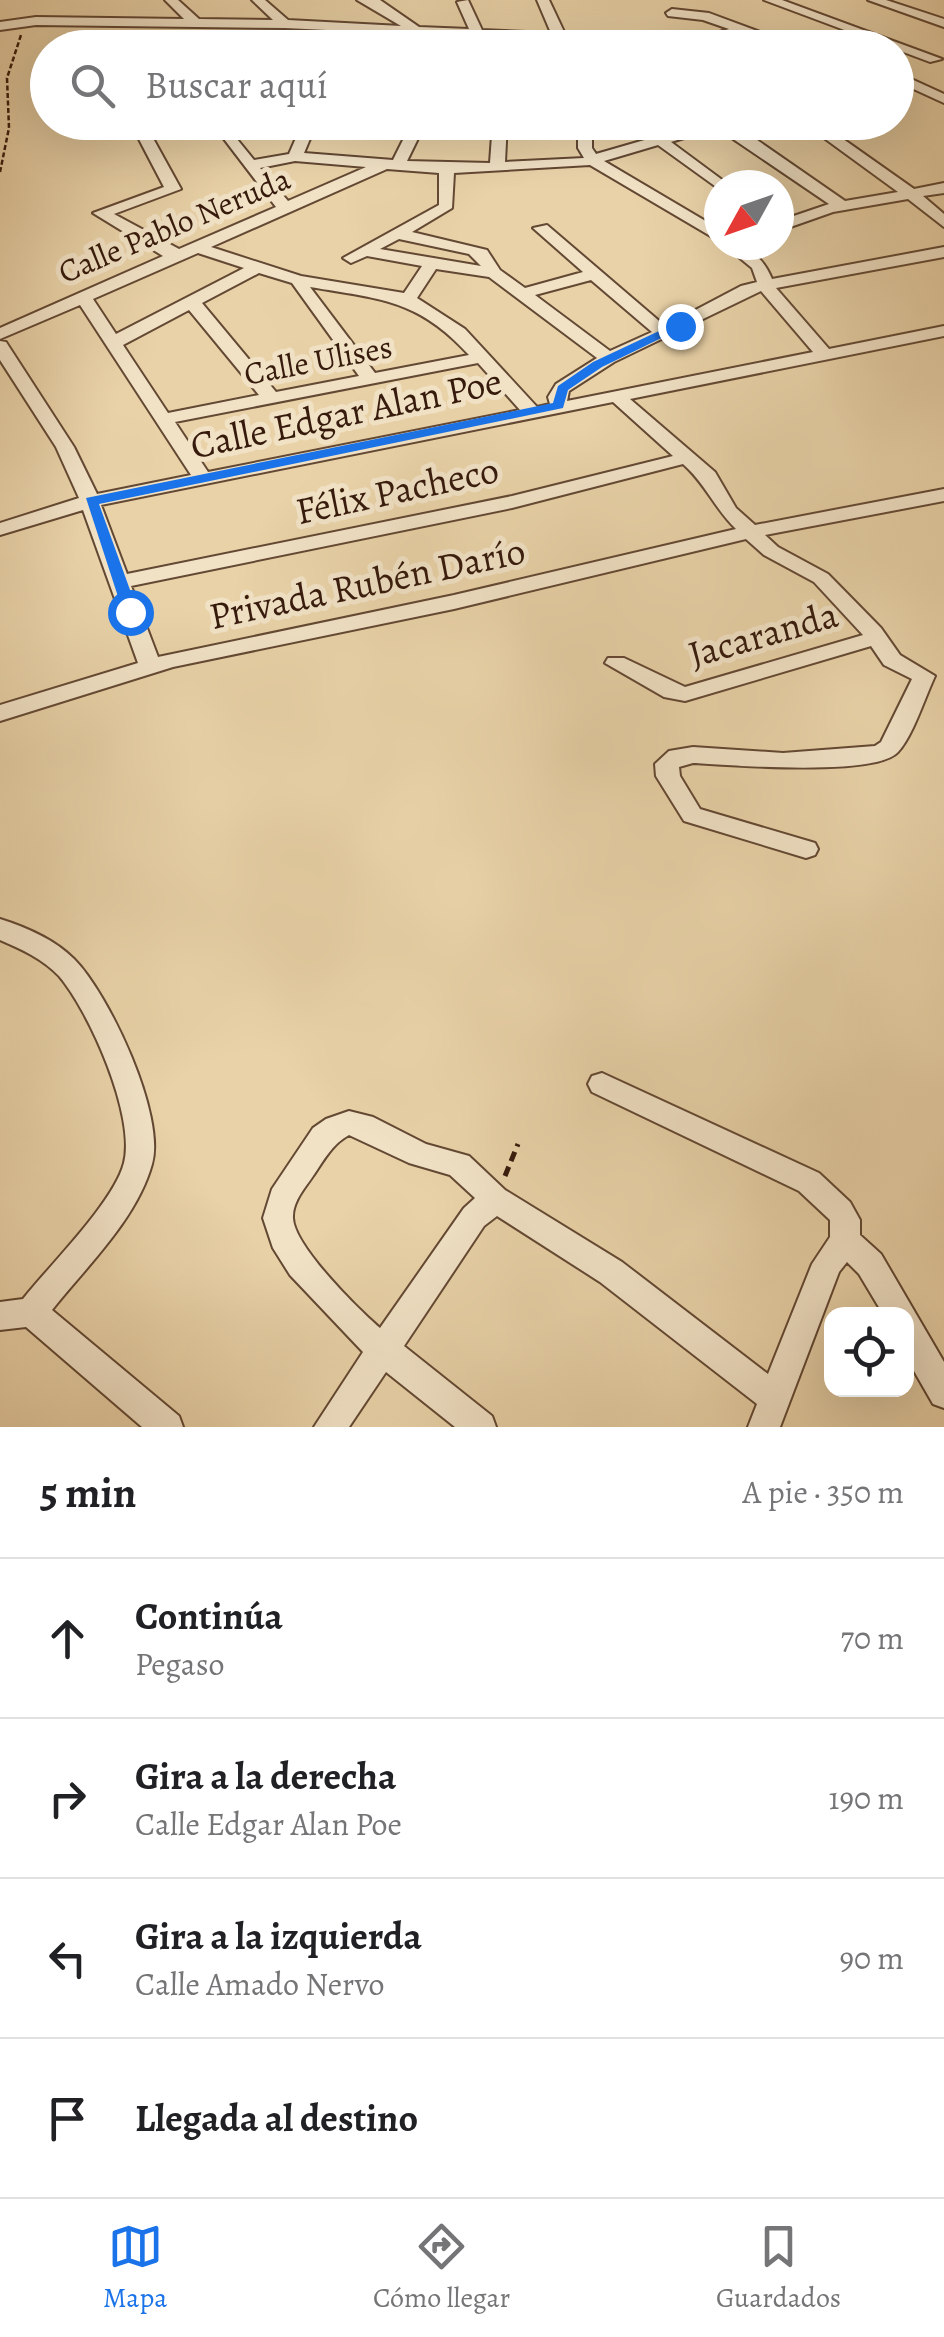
<!DOCTYPE html>
<html lang="es">
<head>
<meta charset="utf-8">
<style>
  body { margin:0; font-family:Alegreya,serif; background:#f6f6f6; color:#202124 }
  .controls { position:absolute; right:30px; bottom:30px; display:grid; overflow:hidden; border-radius:20px; box-shadow:0 10px 40px #0002 }
  .controls button { width:90px; height:90px; display:grid; place-items:center; padding:0; border:0; border-bottom:2px solid #e0e0e0; background:#fff; color:#202124; font:50px sans-serif }
  .compass { position:absolute; left:704px; top:170px; width:90px; height:90px; border-radius:50%; background:#fff; box-shadow:0 10px 40px #0002; rotate:230deg }
  .stop { position:absolute; width:30px; height:30px; margin:-22px; border:8px solid #1a73e8; border-radius:50%; background:#fff }
  .stop.end { background:#1a73e8; border-color:#fff; box-shadow:0 2px 10px #0008 }
  .list { margin:0; padding:0; list-style:none }
  h2 { display:flex; justify-content:space-between; align-items:center; height:130px; margin:0; padding:0 40px; font-size:42px }
  h2 small { font-size:32px; font-weight:400; color:#757577 }
  .list li { display:grid; grid-template-columns:65px 1fr auto; gap:30px; align-items:center; box-sizing:border-box; height:160px; padding:0 40px; border-top:2px solid #e0e0e0 }
  .list b { display:block; font-size:38px; white-space:nowrap }
  .list p { margin:0; font-size:32px; white-space:nowrap; color:#757577 }
  .list em { font-size:32px; font-style:normal; color:#757577 }
  .icon { flex:none; width:55px; height:55px; fill:none; stroke:currentColor; stroke-width:2; stroke-linecap:round; stroke-linejoin:round }
  .map { position:relative; flex:none; width:944px; height:1427px; overflow:hidden }
  .search { position:absolute; background:#fff; box-shadow:0 10px 40px #0002; left:30px; right:30px; top:30px; height:110px; display:flex; align-items:center; gap:25px; box-sizing:border-box; padding:0 35px; border-radius:55px; color:#757577; font-size:38px }
  .sheet { height:770px; background:#fff }
  nav { display:flex; justify-content:space-around; align-items:center; box-sizing:border-box; height:140px; border-top:2px solid #e0e0e0; background:#fff; font-size:28px; color:#757577 }
  nav a { display:grid; justify-items:center; gap:5px }
  nav .on { color:#1a73e8 }
  .map>svg:first-child { display:block }
  .lines { fill:none; stroke-linecap:round; stroke-linejoin:round }
  .minor-casing { stroke:#634833; stroke-width:4 }
  .path-far1 { stroke:#361a0c; stroke-width:2.5; stroke-dasharray:5 2.5; stroke-linecap:butt }
  .path { stroke:#361a0c; stroke-width:5; stroke-dasharray:10 6; stroke-linecap:butt }
  .minor { fill:#f1e2c6; fill-rule:evenodd }
  .route { fill:#1a73e8 }
  .labels { text-anchor:middle; dominant-baseline:central; stroke-width:10; stroke-linejoin:round; paint-order:stroke }
  .far-street-label { font-size:32px; fill:#361a0c; stroke:#f1e2c6 }
  .street-label { font-size:38px; fill:#361a0c; stroke:#f1e2c6 }
</style>
</head>
<body>
<div class="map">
<svg width="944" height="1427" viewBox="0 0 944 1427">
  <rect width="100%" height="100%" fill="#e9d2a8"/>
  <filter id="stains"><feTurbulence type="fractalNoise" baseFrequency=".002" numOctaves="4"/><feColorMatrix values="0 0 0 0 .2 0 0 0 0 .09 0 0 0 0 .02 0 0 0 .5 -.17"/></filter>
  <radialGradient id="worn" r=".72"><stop offset=".6" stop-color="#630" stop-opacity="0"/><stop offset="1" stop-color="#630" stop-opacity=".3"/></radialGradient>
  <g class="lines">
    <g class="minor-casing">
      <path id="minor" d="M 165,0 L 178,0 L 199,19 L 273,20 L 252,0 L 265,0 L 288,20 L 401,26 L 357,0 L 380,0 L 419,27 L 469,29 L 457,2 L 468,0 L 482,30 L 551,33 L 537,0 L 549,0 L 566,36 L 578,48 L 563,48 L 555,41 L 285,28 L 36,25 L 0,30 L 0,22 L 36,17 L 184,19 Z
        M 764,0 L 782,0 L 942,59 L 930,62 Z
        M 868,0 L 886,0 L 944,19 L 944,27 Z
        M 672,9 L 709,13 L 803,48 C 779,48 759,33 741,33 C 720,33 696,48 670,48 L 729,29 L 703,20 L 668,16 L 666,13 Z
        M 332,34 L 337,35 L 337,41 L 307,48 L 281,48 Z
        M 896,72 L 944,94 L 944,103 L 896,81 Z
        M 130,122 L 144,122 L 181,189 L 114,214 L 179,249 L 276,207 L 211,122 L 223,122 L 254,160 L 289,154 L 303,122 L 317,122 L 304,153 L 393,160 L 412,122 L 426,122 L 407,161 L 490,163 L 493,122 L 507,122 L 505,162 L 584,158 L 578,148 L 578,122 L 592,122 L 592,148 L 596,154 L 707,122 L 731,122 L 845,201 L 898,192 L 802,122 L 819,122 L 914,189 L 944,183 L 944,193 L 923,196 L 944,214 L 944,227 L 908,199 L 833,212 L 779,231 L 779,221 L 829,204 L 717,128 L 671,142 L 725,182 L 727,185 L 719,185 L 719,189 L 658,145 L 604,161 L 719,229 L 719,241 L 590,165 L 454,173 L 452,208 L 412,232 L 487,250 L 500,270 L 525,288 L 583,272 L 533,228 L 547,225 L 665,326 L 741,286 L 757,282 L 752,268 L 724,245 C 748,245 763,257 772,279 L 944,247 L 944,257 L 776,288 L 829,349 L 944,326 L 944,336 L 630,399 L 715,472 L 736,508 L 755,525 L 944,489 L 944,501 L 765,535 L 778,547 L 828,574 L 881,628 L 900,655 L 935,676 C 925,697 913,736 898,752 C 876,777 729,765 693,763 L 679,767 L 680,776 L 700,809 L 815,843 L 818,849 L 815,855 L 806,858 L 684,821 L 656,776 L 655,764 L 669,751 L 693,747 L 783,753 L 875,746 L 881,742 L 912,679 L 884,665 L 871,646 L 685,701 L 664,697 L 605,663 L 608,658 L 624,658 L 685,687 L 863,635 L 814,582 L 764,555 L 746,539 L 454,609 L 173,667 L 0,721 L 0,705 L 138,663 L 83,510 L 0,535 L 0,523 L 79,498 L 56,447 L 0,360 L 0,341 L 6,342 L 74,447 L 97,494 L 191,475 L 80,305 L 0,339 L 0,328 L 163,256 L 93,213 L 164,187 ZM 295,161 L 366,167 L 288,201 L 260,168 ZM 387,169 L 439,173 L 439,205 L 343,258 L 351,263 L 367,256 L 422,266 L 404,293 L 301,276 L 211,247 ZM 399,239 L 469,254 L 481,266 L 380,249 ZM 198,253 L 244,268 L 116,334 L 93,299 ZM 436,269 L 489,277 L 597,358 L 556,384 L 548,397 L 550,404 L 537,407 L 465,329 L 417,298 ZM 259,273 L 292,283 L 359,376 L 276,392 L 202,303 ZM 591,280 L 652,332 L 610,351 L 535,295 ZM 310,287 C 380,299 418,299 469,355 L 375,373 ZM 761,291 L 813,352 L 567,401 L 569,391 L 614,362 ZM 189,310 L 259,395 L 168,413 L 123,345 ZM 478,363 L 520,410 L 208,472 L 175,422 ZM 613,402 L 673,456 L 512,496 L 127,574 L 101,505 ZM 683,464 C 705,483 715,509 736,529 L 454,595 L 158,657 L 131,586 L 512,508 Z
        M 0,919 C 26,927 55,940 74,959 C 109,994 166,1116 152,1164 C 137,1219 86,1267 52,1310 L 179,1416 L 183,1427 L 142,1427 L 26,1327 L 0,1330 L 0,1302 L 23,1299 C 49,1266 114,1202 124,1163 C 136,1116 89,1011 59,976 C 43,959 21,949 0,940 Z
        M 602,1073 L 819,1173 L 850,1202 L 860,1220 L 860,1235 L 881,1254 L 944,1362 L 944,1408 L 933,1404 L 906,1357 L 906,1314 L 883,1314 L 859,1274 L 847,1262 L 839,1272 L 780,1427 L 748,1427 L 757,1404 L 600,1282 L 497,1216 L 484,1226 L 404,1346 L 492,1416 L 496,1427 L 455,1427 L 386,1372 L 349,1427 L 314,1427 L 363,1352 L 290,1275 L 273,1248 L 263,1218 L 272,1189 L 313,1128 L 326,1119 L 349,1111 L 373,1117 L 426,1144 L 469,1156 L 505,1190 L 622,1262 L 768,1374 L 812,1264 L 830,1237 L 830,1220 L 799,1191 L 592,1092 L 588,1084 L 592,1076 ZM 349,1135 L 409,1163 L 450,1175 L 475,1198 L 464,1208 L 380,1328 C 358,1309 294,1246 293,1218 C 292,1202 305,1188 313,1176 C 324,1160 332,1144 349,1135 Z"/>
    </g>
    <path class="path-far1" d="M 0,172 L 9,128 L 7,78 L 21,35"/>
    <path class="path" d="M 505,1176 L 518,1144"/>
    <use href="#minor" class="minor"/>
  </g>
  <path class="route" d="M 676,323 L 686,326 L 602,367 L 568,390 L 563,408 L 99,504 L 138,612 L 130,616 L 123,612 L 86,498 L 553,403 L 558,386 L 593,362 Z"/>
  <g class="labels">
    <g class="far-street-label">
      <text transform="translate(174 225) rotate(-23)">Calle Pablo Neruda</text>
      <text transform="translate(318 360) rotate(-11)">Calle Ulises</text>
    </g>
    <g class="street-label">
      <text transform="translate(346 413) rotate(-12)">Calle Edgar Alan Poe</text>
      <text transform="translate(397 490) rotate(-12)">Félix Pacheco</text>
      <text transform="translate(367 583) rotate(-12)">Privada Rubén Darío</text>
      <text transform="translate(763 634) rotate(-16)">Jacaranda</text>
    </g>
  </g>
  <rect width="100%" height="100%" filter="url(#stains)"/>
  <rect width="100%" height="100%" fill="url(#worn)"/>
</svg>
<div class="controls">
<button><svg class="icon" aria-label="locate" viewBox="0 0 24 24"><circle cx="12" cy="12" r="6"/><path d="M12 2v4M12 18v4M2 12h4M18 12h4"/></svg></button>
</div>
<svg class="compass" viewBox="-18 -18 36 36"><path d="M0-13l5 13h-10z" fill="#e53935"/><path d="M0 13l5-13h-10z" fill="#757577"/></svg>
<div class="stop" style="left:130px;top:612px"></div>
<div class="stop end" style="left:680px;top:326px"></div>
<div class="search"><svg class="icon" aria-label="search" viewBox="0 0 24 24"><circle cx="10" cy="10" r="6"/><path d="M15 15l6 6"/></svg>Buscar aquí</div>
</div>
<section class="sheet">
<h2>5 min<small>A pie · 350 m</small></h2>
<ul class="list">
<li><svg class="icon" aria-label="ahead" viewBox="0 0 24 24"><path d="M12 20V5M6 11l6-6 6 6"/></svg><div><b>Continúa</b><p>Pegaso</p></div><em>70 m</em></li>
<li><svg class="icon" aria-label="right" viewBox="0 0 24 24"><path d="M7 20v-9h11M14 6l5 5-5 5"/></svg><div><b>Gira a la derecha</b><p>Calle Edgar Alan Poe</p></div><em>190 m</em></li>
<li><svg class="icon" aria-label="left" viewBox="0 0 24 24"><path d="M17 20v-9H6M10 6l-5 5 5 5"/></svg><div><b>Gira a la izquierda</b><p>Calle Amado Nervo</p></div><em>90 m</em></li>
<li><svg class="icon" aria-label="arrive" viewBox="0 0 24 24"><path d="M6 21V4h12l-3 4 3 4H6"/></svg><div><b>Llegada al destino</b></div></li>
</ul>
</section>
<nav>
<a class="on"><svg class="icon" aria-label="map" viewBox="0 0 24 24"><path d="M3 6l6-2 6 2 6-2v14l-6 2-6-2-6 2zM9 4v14M15 6v14"/></svg>Mapa</a>
<a><svg class="icon" aria-label="directions" viewBox="0 0 24 24"><path d="M12 3l9 9-9 9-9-9zM9 14v-3h6M13 9l2 2-2 2"/></svg>Cómo llegar</a>
<a><svg class="icon" aria-label="saved" viewBox="0 0 24 24"><path d="M7 4h10v16l-5-4-5 4z"/></svg>Guardados</a>
</nav>
</body>
</html>
